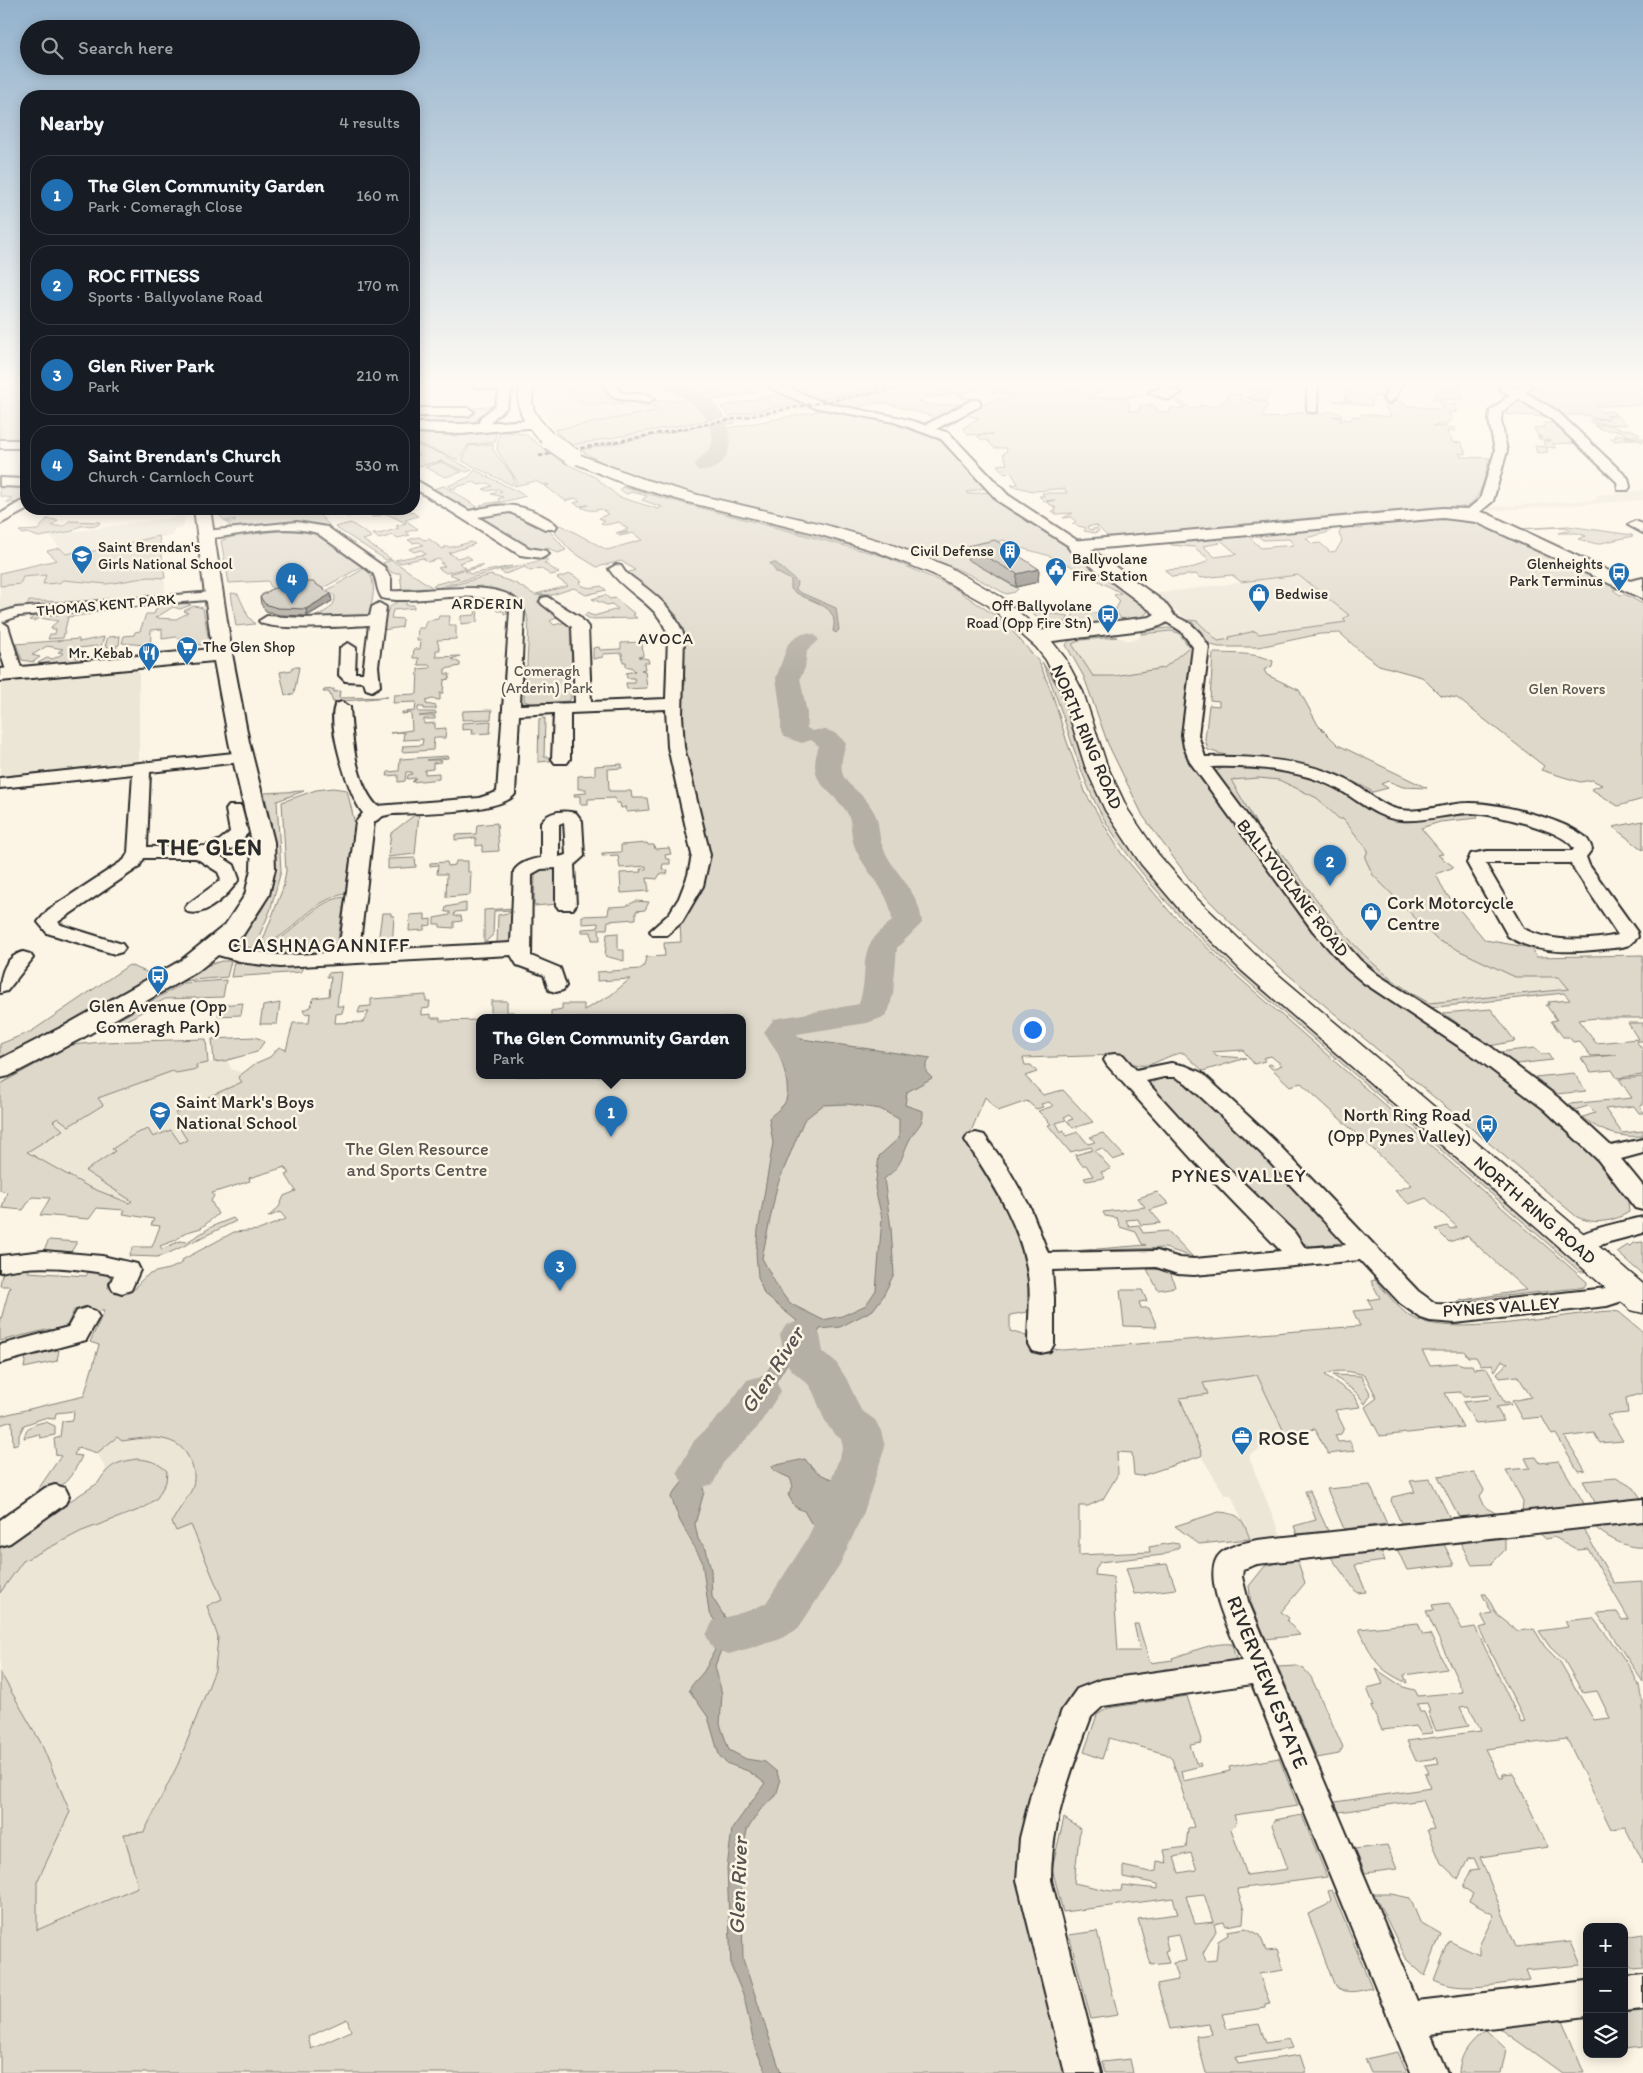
<!DOCTYPE html>
<html lang="en">
<head>
<meta charset="utf-8">
<style>
  body { margin:0; font-family:Itim,sans-serif; background:#242831; color:#f1f3f6 }
  .controls { position:absolute; right:15px; bottom:15px; display:grid; overflow:hidden; border-radius:10px; box-shadow:0 2px 12px #0003 }
  .controls button { width:45px; height:45px; display:grid; place-items:center; padding:0; border:0; border-bottom:1px solid #363941; background:#171b24; color:#f1f3f6; font:25px sans-serif }
  .you { position:absolute; left:1032px; top:1029px; width:18px; height:18px; margin:-12px; border:4px solid #fff; border-radius:50%; background:#1a73e8; box-shadow:0 0 0 8px #1a73e833 }
  .badge { display:grid; place-items:center; width:32px; height:32px; border-radius:50%; background:#1f6fb2; color:#fff; font-size:16px; font-weight:700 }
  .pin { position:absolute; translate:-50% -41px; filter:drop-shadow(0 1px 2px #0008) }
  .pin::after { content:''; position:absolute; top:26px; width:18px; height:15px; background:inherit; clip-path:polygon(0 0,100% 0,50% 100%) }
  .popup { position:absolute; left:476px; top:1014px; width:270px; height:65px; box-sizing:border-box; display:grid; place-content:center; border-radius:10px; background:#171b24; filter:drop-shadow(0 1px 4px #0005); font-size:16px; white-space:nowrap; color:#9ea1a6 }
  .popup b { font-size:19px; color:#f1f3f6 }
  .popup::after { content:''; position:absolute; left:50%; top:100%; margin-left:-10px; border:10px solid transparent; border-top-color:#171b24 }
  .list { margin:0; padding:0; list-style:none }
  h2 { display:flex; justify-content:space-between; align-items:center; height:65px; margin:0; padding:0 20px; font-size:21px }
  h2 small { font-size:16px; font-weight:400; color:#9ea1a6 }
  .list li { display:grid; grid-template-columns:32px 1fr auto; gap:15px; align-items:center; box-sizing:border-box; height:80px; margin:0 10px 10px; padding:0 10px; border:1px solid #363941; border-radius:20px }
  .list b { display:block; font-size:19px; white-space:nowrap }
  .list p { margin:0; font-size:16px; white-space:nowrap; color:#9ea1a6 }
  .list em { font-size:16px; font-style:normal; color:#9ea1a6 }
  .icon { flex:none; width:28px; height:28px; fill:none; stroke:currentColor; stroke-width:2; stroke-linecap:round; stroke-linejoin:round }
  .map { position:relative; flex:none; width:1643px; height:2073px; overflow:hidden }
  .search { position:absolute; background:#171b24; box-shadow:0 2px 12px #0003; left:20px; top:20px; width:400px; height:55px; display:flex; align-items:center; gap:12px; box-sizing:border-box; padding:0 18px; border-radius:28px; color:#9ea1a6; font-size:19px }
  .panel { position:absolute; background:#171b24; box-shadow:0 2px 12px #0003; left:20px; top:90px; width:400px; height:425px; border-radius:20px }
  .map>svg:first-child { display:block }
  .built { fill:#ece6d7 }
  .green { fill:#ded8ca; stroke:#84827a; fill-rule:evenodd }
  .water { fill:#b4b0a5; stroke:#7d7b74; fill-rule:evenodd }
  .lines { fill:none; stroke-linecap:round; stroke-linejoin:round }
  .river { fill:#b4b0a5; fill-rule:evenodd }
  .minor-casing { stroke:#2b2b2b; stroke-width:4 }
  .tertiary-casing { stroke:#2b2b2b; stroke-width:4 }
  .secondary-casing { stroke:#2b2b2b; stroke-width:3 }
  .minor { fill:#fcf5e5; fill-rule:evenodd }
  .tertiary { fill:#fcf5e5; fill-rule:evenodd }
  .secondary { fill:#fcf5e5; fill-rule:evenodd }
  .rail { stroke:#2b2b2b; stroke-width:2.5; stroke-dasharray:4.5 2.5; stroke-linecap:butt }
  .secondary-bridge-casing { stroke:#2b2b2b; stroke-width:19; stroke-linecap:butt }
  .secondary-bridge { stroke:#fcf5e5; stroke-width:17 }
  .wall { fill:#aca89d; stroke:#2b2b2b }
  .shaded-wall { fill:#8c8880; stroke:#2b2b2b }
  .building { fill:#c8c3b7; stroke:#2b2b2b }
  .labels { text-anchor:middle; dominant-baseline:central; stroke-width:5; stroke-linejoin:round; paint-order:stroke }
  .far-poi-label { font-size:15px; fill:#2b2b2b; stroke:#fcf5e5; text-anchor:start }
  .far-street-label { font-size:15px; fill:#2b2b2b; stroke:#fcf5e5 }
  .far-park-label { font-size:15px; fill:#585653; stroke:#fcf5e5 }
  .far-neighbourhood-label { font-size:16px; letter-spacing:1px; fill:#2b2b2b; stroke:#fcf5e5 }
  .street-label { font-size:18px; fill:#2b2b2b; stroke:#fcf5e5 }
  .poi-label { font-size:18px; fill:#2b2b2b; stroke:#fcf5e5; text-anchor:start }
  .park-label { font-size:18px; fill:#585653; stroke:#fcf5e5 }
  .neighbourhood-label { font-size:19px; letter-spacing:1px; fill:#2b2b2b; stroke:#fcf5e5 }
  .quarter-label { font-size:20px; letter-spacing:1px; fill:#2b2b2b; stroke:#fcf5e5 }
  .near-poi-label { font-size:21px; fill:#2b2b2b; stroke:#fcf5e5; text-anchor:start }
  .near-street-label { font-size:21px; fill:#2b2b2b; stroke:#fcf5e5 }
  .district-label { font-size:22px; font-weight:bold; letter-spacing:1px; fill:#2b2b2b; stroke:#fcf5e5 }
  .near-water-label { font-size:22px; font-style:italic; fill:#545350; stroke:#fcf5e5 }
</style>
</head>
<body>
<div class="map">
<svg width="1643" height="2073" viewBox="0 0 1643 2073">
  <rect width="100%" height="100%" fill="#fcf5e5"/>
  <filter id="ink" filterUnits="userSpaceOnUse"><feTurbulence type="fractalNoise" baseFrequency=".02" numOctaves="2"/><feDisplacementMap in="SourceGraphic" scale="10" xChannelSelector="R" yChannelSelector="G"/><feConvolveMatrix kernelMatrix="1 2 1 2 8 2 1 2 1" color-interpolation-filters="sRGB"/></filter>
  <g filter="url(#ink)">
    <path class="built" d="M 680,384 L 742,384 L 756,392 L 713,401 Z
      M 865,384 L 959,384 L 811,405 L 811,408 L 718,426 L 591,456 L 565,440 L 566,438 L 554,430 L 540,403 L 541,389 L 565,389 L 575,392 L 578,396 L 621,404 L 693,400 L 707,412 L 725,417 L 730,415 L 721,407 L 742,401 L 780,394 L 803,402 Z
      M 1643,490 L 1643,500 L 1484,511 L 1492,507 L 1595,500 L 1599,495 Z
      M 184,516 L 184,527 L 174,529 L 172,536 L 160,537 L 166,598 L 2,610 L 0,607 L 0,573 L 68,557 L 49,535 Z
      M 1298,575 L 1363,625 L 1211,645 L 1188,620 L 1153,594 Z
      M 1171,631 L 1180,633 L 1189,647 L 1164,668 L 1147,672 L 1094,676 L 1071,644 L 1081,640 L 1117,637 L 1127,640 L 1138,639 L 1141,634 Z
      M 139,668 L 139,765 L 0,779 L 1,682 Z
      M 1259,778 L 1279,780 L 1317,798 L 1338,819 L 1343,819 L 1368,850 L 1373,875 L 1437,940 L 1547,978 L 1559,977 L 1569,989 L 1429,1004 L 1425,1002 L 1371,964 L 1347,939 L 1278,849 L 1273,845 L 1257,825 L 1230,780 Z
      M 219,1061 L 228,1061 L 231,1069 L 249,1075 L 168,1206 L 32,1197 L 0,1190 L 0,1152 L 93,1096 L 165,1071 Z
      M 1257,1375 L 1290,1446 L 1261,1449 L 1250,1454 L 1250,1460 L 1281,1536 L 1250,1539 L 1231,1495 L 1225,1495 L 1201,1456 L 1202,1454 L 1174,1386 Z
      M 235,1400 L 224,1670 L 151,1882 L 1,1945 L 0,1546 L 98,1483 L 106,1469 L 97,1453 L 117,1437 Z"/>
    <path class="green" d="M 546,384 L 604,384 L 608,397 L 621,401 L 692,400 L 664,384 L 680,384 L 699,394 L 721,390 L 733,384 L 742,384 L 756,392 L 708,401 L 725,417 L 572,445 L 554,430 L 660,410 L 655,406 L 645,408 L 640,404 L 642,402 L 589,405 L 581,402 L 575,392 L 565,389 L 544,389 Z
      M 776,384 L 900,384 L 815,400 Z
      M 925,384 L 1068,384 L 1066,388 L 1079,389 L 1082,384 L 1092,384 L 1090,387 L 1101,391 L 1098,394 L 1092,393 L 1089,397 L 1102,398 L 1149,394 L 1123,399 L 1129,401 L 1129,411 L 1139,411 L 1139,406 L 1154,404 L 1150,407 L 1157,407 L 1157,412 L 1170,412 L 1171,407 L 1178,409 L 1186,407 L 1180,405 L 1174,398 L 1192,409 L 1202,406 L 1200,405 L 1212,407 L 1228,400 L 1226,399 L 1228,396 L 1226,396 L 1231,394 L 1241,395 L 1239,399 L 1245,400 L 1245,402 L 1252,403 L 1252,400 L 1266,402 L 1265,404 L 1268,405 L 1264,412 L 1263,417 L 1283,418 L 1286,415 L 1302,412 L 1312,417 L 1312,414 L 1324,414 L 1329,411 L 1342,414 L 1341,417 L 1332,416 L 1341,418 L 1339,421 L 1341,422 L 1342,419 L 1351,420 L 1353,416 L 1360,417 L 1362,414 L 1391,417 L 1380,397 L 1373,396 L 1372,406 L 1334,401 L 1351,401 L 1344,398 L 1348,393 L 1345,392 L 1350,388 L 1339,387 L 1342,384 L 1366,384 L 1365,386 L 1369,387 L 1370,384 L 1367,384 L 1390,384 L 1378,384 L 1379,387 L 1388,389 L 1388,400 L 1405,403 L 1404,405 L 1438,409 L 1445,407 L 1439,405 L 1440,402 L 1456,405 L 1456,412 L 1448,413 L 1452,418 L 1447,424 L 1432,426 L 1455,428 L 1456,431 L 1447,431 L 1453,443 L 1461,442 L 1466,454 L 1459,453 L 1461,457 L 1490,458 C 1483,479 1484,496 1465,508 L 1109,538 L 1096,525 L 1087,527 L 1090,530 L 1097,528 L 1099,531 L 1095,533 L 1084,531 L 1086,528 L 1072,524 L 1076,522 L 1071,517 L 1063,518 L 1073,513 L 1056,514 L 1052,511 L 1056,511 L 1054,509 L 1056,508 L 1046,502 L 1055,500 L 1044,501 L 1039,496 L 1044,496 L 1042,493 L 1067,493 L 1065,489 C 1054,488 1044,491 1033,491 C 1026,490 1022,487 1014,487 L 1011,485 L 1018,484 L 1011,472 L 1005,474 L 997,465 L 1007,464 L 1003,454 L 1007,451 L 1006,448 L 994,448 L 987,440 L 982,440 L 977,436 L 993,434 L 969,435 L 963,428 L 979,418 L 965,415 L 948,426 L 938,428 C 946,413 997,401 1015,394 L 998,393 L 1006,388 L 996,393 L 989,391 L 993,389 L 983,386 L 964,394 L 956,393 L 965,398 L 973,398 L 975,401 L 972,402 L 940,387 L 936,388 L 950,395 L 923,398 L 919,401 C 937,411 952,400 964,406 L 931,424 L 925,424 L 939,418 L 885,403 L 867,404 L 856,409 L 823,403 Z
      M 1253,384 L 1268,384 L 1259,384 L 1273,389 L 1270,391 L 1260,390 L 1259,392 L 1273,394 L 1268,396 L 1267,401 L 1246,398 L 1256,395 L 1256,392 L 1249,391 Z
      M 1436,384 L 1461,387 L 1461,390 L 1446,388 L 1445,386 L 1442,391 L 1462,392 L 1459,394 L 1463,397 L 1462,400 L 1433,399 L 1437,398 L 1433,395 L 1436,392 Z
      M 1538,384 L 1640,384 L 1643,385 L 1643,402 L 1640,405 L 1595,406 L 1601,412 L 1612,411 L 1616,415 L 1606,416 L 1618,416 L 1627,425 L 1592,423 L 1589,420 L 1609,419 L 1592,418 L 1587,415 L 1562,415 L 1532,393 Z
      M 0,386 L 26,386 L 26,442 L 0,443 Z
      M 780,394 L 803,402 L 730,416 L 721,407 Z
      M 1521,399 L 1540,407 L 1577,443 L 1552,444 L 1556,448 L 1546,447 L 1548,452 L 1537,453 L 1535,446 L 1545,447 L 1543,441 L 1551,441 L 1539,439 L 1538,437 L 1542,437 L 1538,436 L 1534,428 L 1545,427 L 1544,423 L 1554,423 L 1548,417 L 1505,414 L 1510,407 Z
      M 494,406 L 472,424 L 418,423 L 428,415 L 472,413 L 472,410 L 464,409 Z
      M 830,409 L 887,419 L 938,437 L 948,445 L 985,488 L 967,492 L 968,494 L 989,492 L 1057,539 L 1114,582 L 1112,583 L 1113,584 L 1116,584 L 1146,607 L 1148,611 C 1143,620 1133,620 1124,622 L 1115,611 L 1120,601 L 1114,595 L 1121,593 C 1099,581 1077,569 1055,558 C 1038,551 1019,550 1004,540 L 972,547 L 999,578 L 1018,589 L 1015,592 L 1006,594 C 923,546 833,526 742,504 C 687,491 629,480 580,450 L 732,420 L 735,423 L 713,427 L 712,431 Z
      M 1594,425 L 1611,425 C 1620,432 1631,426 1640,435 L 1624,437 L 1643,438 L 1643,442 L 1634,439 L 1613,441 L 1610,438 L 1616,438 L 1615,435 L 1628,435 C 1619,427 1604,434 1594,425 Z
      M 496,431 L 495,442 L 468,445 L 459,460 L 414,442 L 414,432 Z
      M 499,431 L 525,434 L 559,460 L 595,477 L 619,497 L 658,509 L 662,507 L 642,500 L 647,496 L 632,492 L 626,494 L 620,489 L 622,487 L 883,556 L 951,586 L 996,616 L 1016,635 L 1039,662 L 1053,696 L 1067,742 L 1086,794 L 1121,853 L 1170,912 L 1238,977 L 1587,1282 L 1584,1287 L 1578,1288 L 1458,1301 L 1526,1290 L 1467,1236 L 1449,1242 L 1436,1229 L 1447,1226 L 1451,1229 L 1457,1227 L 1426,1198 L 1409,1204 L 1395,1191 L 1412,1185 L 1301,1083 L 1290,1086 L 1268,1065 L 1271,1064 L 1275,1068 L 1282,1065 L 1271,1056 L 1263,1058 L 1265,1061 L 1254,1064 L 1243,1050 L 1212,1052 L 1216,1056 L 1246,1058 L 1203,1071 L 1184,1053 C 1159,1054 1148,1079 1119,1055 L 1023,1058 L 1025,1065 L 1031,1065 L 1037,1072 L 1025,1076 L 1043,1095 L 1063,1090 L 1093,1122 L 1073,1128 L 1067,1121 L 1073,1119 L 1069,1115 L 1064,1117 L 1066,1120 L 1056,1123 L 1061,1132 L 1064,1131 L 1066,1136 L 1078,1132 L 1088,1144 L 1095,1142 L 1090,1137 L 1103,1133 L 1124,1156 L 1113,1160 L 1102,1148 L 1095,1151 L 1111,1169 L 1101,1172 L 1105,1178 L 1086,1181 L 1084,1178 L 1093,1176 L 1086,1165 L 1082,1165 L 1075,1155 L 1093,1150 L 1091,1147 L 1070,1152 L 1048,1125 L 1051,1124 L 1038,1111 L 1053,1106 L 1049,1102 L 1041,1104 L 1043,1107 L 1036,1109 L 1027,1101 L 998,1111 L 985,1097 L 966,1144 C 992,1180 1018,1216 1028,1260 C 1031,1275 1030,1292 1031,1307 L 1027,1312 L 1010,1315 L 1010,1331 L 1026,1336 L 1033,1345 L 1053,1346 L 1053,1349 L 1063,1350 L 1360,1326 L 1353,1311 L 1373,1309 L 1368,1300 L 1380,1298 L 1371,1281 L 1375,1280 C 1386,1291 1397,1308 1410,1316 C 1446,1340 1565,1313 1611,1311 L 1619,1312 L 1643,1332 L 1643,1393 L 1626,1398 L 1628,1413 L 1607,1415 L 1623,1441 L 1600,1443 L 1594,1433 L 1565,1437 L 1585,1470 L 1578,1471 L 1556,1434 L 1552,1435 L 1542,1417 L 1522,1419 L 1512,1401 L 1531,1397 L 1518,1376 L 1500,1378 L 1497,1373 L 1508,1363 L 1502,1360 L 1495,1371 L 1492,1364 L 1481,1366 L 1476,1357 L 1468,1357 L 1464,1351 L 1422,1351 L 1430,1365 L 1458,1363 L 1463,1365 L 1472,1365 L 1474,1369 L 1487,1368 L 1504,1402 L 1509,1402 L 1511,1405 L 1496,1407 L 1504,1421 L 1476,1424 L 1463,1402 L 1491,1399 L 1489,1395 L 1464,1397 L 1460,1392 L 1445,1393 L 1463,1427 L 1380,1436 L 1365,1407 L 1377,1398 L 1365,1375 C 1353,1372 1336,1368 1325,1375 L 1355,1396 L 1360,1407 L 1335,1410 L 1344,1428 L 1341,1434 L 1335,1435 L 1338,1442 L 1350,1441 L 1354,1451 L 1328,1454 L 1315,1429 C 1304,1430 1297,1434 1286,1436 L 1257,1375 L 1203,1383 L 1208,1394 L 1180,1398 L 1202,1454 L 1201,1456 L 1141,1476 L 1134,1475 L 1132,1453 L 1117,1452 L 1118,1474 L 1103,1499 L 1088,1506 L 1079,1506 L 1079,1555 L 1150,1552 L 1149,1547 L 1172,1543 L 1179,1544 L 1179,1547 L 1163,1555 L 1100,1562 L 1096,1568 L 1095,1575 L 1113,1577 L 1118,1651 L 1140,1651 L 1134,1624 L 1138,1624 L 1150,1663 L 1173,1660 L 1172,1658 C 1193,1652 1211,1642 1232,1644 L 1236,1660 L 1223,1664 L 1095,1683 L 1022,1850 L 1069,2073 L 0,2073 L 0,1672 L 41,1743 L 70,1812 L 37,1882 L 37,1930 L 138,1887 L 124,1834 L 144,1832 L 178,1764 L 215,1670 L 218,1637 L 207,1606 L 222,1599 L 191,1525 L 176,1531 L 172,1522 C 177,1511 188,1498 192,1489 C 195,1480 195,1471 191,1463 C 180,1432 148,1437 122,1441 L 117,1437 L 97,1453 L 78,1447 L 74,1455 L 82,1456 C 73,1476 61,1491 40,1499 L 39,1488 L 61,1456 L 56,1455 L 54,1439 L 60,1437 L 62,1421 L 73,1420 L 74,1411 L 56,1413 L 55,1419 L 44,1418 L 24,1425 L 19,1435 L 19,1443 L 13,1445 L 12,1421 L 0,1425 L 0,1416 L 84,1396 L 99,1345 L 90,1342 L 104,1311 L 74,1310 L 65,1330 L 51,1336 L 50,1329 L 0,1341 L 0,1323 L 10,1286 L 0,1286 L 2,1274 L 6,1270 L 31,1266 L 28,1272 L 86,1276 L 90,1269 L 111,1274 L 108,1288 L 135,1289 C 149,1265 163,1276 183,1262 L 182,1260 L 234,1232 L 259,1230 L 286,1219 L 280,1212 L 268,1217 L 279,1207 L 284,1196 L 296,1191 L 286,1175 L 289,1174 L 285,1167 L 249,1178 L 250,1181 L 212,1193 L 214,1196 L 211,1201 L 218,1214 L 201,1228 L 184,1233 L 176,1240 L 160,1246 L 162,1249 L 180,1241 L 187,1242 L 213,1226 L 233,1218 L 236,1221 L 167,1254 L 157,1257 L 129,1256 L 133,1247 L 152,1247 L 160,1226 L 151,1225 L 154,1219 L 123,1214 L 125,1210 L 97,1208 L 89,1219 L 40,1215 L 50,1198 L 32,1197 L 23,1210 L 2,1208 L 7,1192 L 0,1190 L 0,1084 L 71,1045 L 102,1042 L 206,1039 L 208,1063 L 196,1065 L 197,1069 L 176,1073 L 173,1071 L 98,1098 L 103,1105 L 69,1126 L 58,1118 L 53,1121 L 63,1130 L 27,1152 L 89,1187 L 129,1203 L 132,1201 L 85,1171 L 115,1151 L 112,1149 L 135,1134 L 148,1129 L 153,1137 L 171,1130 L 180,1143 L 187,1140 L 179,1127 L 184,1125 L 175,1113 L 205,1102 L 208,1097 L 242,1082 L 238,1077 L 256,1063 L 270,1057 L 279,1047 L 286,1050 L 293,1023 L 309,1023 L 310,1013 L 305,1014 L 303,1010 L 311,1007 L 313,998 L 329,996 L 331,977 L 327,977 L 328,973 L 341,972 L 337,1006 L 344,1006 L 342,1013 L 336,1014 L 335,1023 L 363,1022 L 369,1012 L 358,1013 L 360,1007 L 371,1006 L 371,999 L 426,995 L 426,1001 L 430,1001 L 429,1008 L 422,1009 L 422,1015 L 431,1014 L 431,1018 L 440,1018 L 440,1021 L 480,1020 L 480,1076 L 742,1076 L 742,1018 L 551,1018 L 551,1011 L 562,1009 L 562,1004 L 584,1004 L 584,1010 L 611,995 L 630,979 L 597,981 L 597,972 L 640,969 L 644,966 L 646,957 L 665,956 L 664,943 L 681,942 L 680,923 L 707,873 L 709,860 L 707,842 L 683,754 L 680,688 L 685,685 L 685,677 L 680,675 L 683,632 L 679,630 L 675,618 L 677,615 L 624,574 L 635,570 L 621,561 L 597,567 L 571,551 L 551,528 L 561,525 L 607,550 L 642,540 L 633,533 L 620,536 L 618,535 L 628,532 L 616,533 L 628,529 L 619,522 L 605,525 L 601,523 L 605,521 L 599,518 L 608,514 L 601,509 C 593,511 588,511 581,507 L 588,505 L 579,506 L 574,503 L 580,501 L 575,498 L 566,501 L 545,486 L 549,485 L 546,484 L 542,485 L 536,481 L 514,486 L 517,481 L 497,450 ZM 347,2019 L 351,2031 L 311,2049 L 308,2037 Z
      M 414,444 L 442,454 L 472,470 L 466,472 L 442,461 L 414,467 L 414,459 L 420,455 L 414,454 Z
      M 493,444 L 493,450 L 513,476 L 514,481 L 512,485 L 462,461 L 469,446 Z
      M 441,462 L 462,472 L 445,477 L 425,467 Z
      M 475,470 L 526,496 L 483,507 L 480,505 L 500,501 L 498,499 L 503,497 L 491,494 L 502,491 L 498,489 L 487,491 L 483,489 L 492,486 L 488,483 L 479,485 L 474,482 L 455,487 L 456,488 L 453,489 L 448,486 L 469,477 Z
      M 0,484 L 26,485 L 26,503 L 6,502 L 12,498 L 0,496 Z
      M 444,486 L 479,508 L 467,511 L 429,490 Z
      M 623,486 L 857,543 L 928,569 L 977,598 L 922,570 L 867,550 Z
      M 508,508 L 547,528 L 566,550 L 558,553 L 548,548 L 530,551 L 477,518 Z
      M 214,509 L 314,509 L 330,526 L 234,530 L 226,522 L 235,522 L 235,519 L 225,521 Z
      M 366,509 L 389,509 L 396,513 L 407,509 L 418,516 L 405,520 L 418,529 L 406,532 L 410,535 L 398,538 L 393,535 L 379,539 L 373,534 C 383,534 389,531 399,528 L 396,526 L 406,523 L 387,514 L 373,517 L 370,515 L 384,512 L 380,509 L 347,517 L 343,514 Z
      M 1451,515 L 1471,519 L 1599,577 L 1597,578 L 1617,589 L 1613,590 L 1620,595 L 1624,594 L 1643,604 L 1643,799 L 1618,806 L 1591,789 L 1602,785 L 1592,780 L 1580,782 L 1541,770 L 1544,766 L 1457,698 L 1440,695 L 1422,677 L 1379,665 L 1361,652 L 1340,633 L 1320,634 L 1259,647 L 1219,647 L 1211,645 L 1188,620 L 1197,621 L 1218,641 L 1230,639 L 1229,637 L 1255,631 L 1259,634 L 1346,622 L 1343,619 L 1349,615 L 1298,575 L 1241,582 L 1232,575 L 1200,578 L 1196,574 L 1172,577 L 1165,570 C 1179,569 1198,570 1209,559 L 1194,547 L 1171,545 L 1166,540 L 1191,538 L 1195,541 L 1213,537 L 1220,543 L 1203,546 L 1215,557 L 1237,554 L 1217,537 L 1246,534 L 1261,548 L 1294,545 L 1289,539 L 1263,540 L 1254,533 L 1335,526 L 1329,532 L 1306,538 L 1312,544 L 1320,543 L 1330,552 L 1336,551 L 1342,541 L 1339,534 L 1342,526 L 1362,529 L 1360,522 Z
      M 47,519 L 58,520 L 52,526 L 64,526 L 69,521 L 100,522 L 98,525 C 90,527 79,523 73,531 L 39,537 L 27,533 L 23,534 L 19,531 L 38,530 Z
      M 351,523 L 372,537 L 363,540 L 391,559 L 386,560 L 335,527 Z
      M 1568,526 L 1632,535 L 1633,536 L 1597,544 L 1578,539 L 1586,536 L 1577,533 L 1558,533 L 1571,530 L 1565,527 L 1518,529 Z
      M 285,530 L 312,532 L 363,566 L 321,589 L 263,596 L 261,595 L 272,589 L 268,581 L 229,583 L 221,541 L 231,537 Z
      M 159,536 L 165,578 L 149,577 L 107,584 L 63,580 L 59,583 L 43,584 L 46,575 L 23,577 L 20,584 L 0,586 L 0,573 L 57,560 L 47,551 L 60,548 L 66,554 L 82,551 L 85,553 Z
      M 419,537 L 424,540 L 429,539 L 443,549 L 445,548 L 444,547 L 452,547 L 471,542 L 475,544 L 449,553 L 457,558 L 467,556 L 472,559 L 459,563 L 466,568 L 446,573 L 438,568 L 445,566 L 440,563 L 443,562 L 439,559 L 428,562 L 423,558 L 400,563 L 395,560 L 426,554 L 421,550 L 414,552 L 409,549 L 423,545 L 419,542 L 413,543 L 408,540 Z
      M 546,559 L 549,561 L 544,563 L 559,573 L 551,575 L 540,568 L 530,571 L 525,567 L 505,574 L 500,571 Z
      M 392,560 L 433,588 L 433,591 L 402,589 L 400,573 L 392,573 L 383,563 Z
      M 481,565 L 483,566 L 465,571 L 471,574 L 512,566 L 437,588 L 433,585 L 459,578 L 449,574 Z
      M 365,568 C 379,582 372,599 369,616 L 298,619 C 311,617 336,613 335,596 L 326,591 Z
      M 571,574 L 582,581 L 579,583 C 586,589 592,588 601,586 L 606,590 L 586,595 L 574,588 L 552,595 L 536,594 L 568,586 L 557,578 Z
      M 491,575 L 515,583 L 535,595 L 550,596 L 552,597 L 537,602 L 560,616 L 550,621 L 554,625 L 566,622 L 575,627 L 570,628 L 572,665 L 570,666 L 571,698 L 569,701 L 532,704 L 524,701 L 524,667 L 527,666 C 528,624 539,593 483,590 L 482,586 L 441,590 L 442,588 Z
      M 231,593 L 238,594 L 248,616 L 255,624 L 236,626 Z
      M 605,595 L 610,599 L 615,598 L 635,614 L 633,615 L 637,618 L 590,619 L 584,615 L 586,613 L 594,616 L 618,609 L 612,604 L 607,605 L 592,599 Z
      M 166,596 L 27,608 L 29,601 L 87,602 Z
      M 483,599 C 493,599 506,603 508,614 L 504,614 L 504,611 L 497,611 L 496,606 L 478,607 L 477,622 L 461,624 L 461,616 L 475,615 L 476,607 L 465,606 L 465,603 L 477,602 Z
      M 406,600 L 406,605 L 414,605 L 414,608 L 393,610 L 391,618 L 403,619 L 402,627 L 383,630 C 385,614 388,601 406,600 Z
      M 182,602 L 191,605 L 180,609 L 173,607 L 155,618 L 176,619 L 188,613 L 184,611 L 194,606 L 203,608 L 209,642 L 200,645 L 176,637 L 162,639 L 162,629 L 151,630 L 150,657 L 133,658 L 134,654 L 144,653 L 145,645 L 122,643 L 124,636 L 134,635 L 135,632 L 140,631 L 146,614 L 154,614 L 158,604 Z
      M 93,609 L 91,614 L 68,617 L 63,638 L 48,639 L 50,634 L 55,634 L 56,629 L 51,629 L 52,626 L 58,621 L 40,618 L 34,621 L 29,620 L 34,617 L 24,615 Z
      M 1029,611 L 1069,616 L 1063,627 C 1049,626 1039,620 1029,611 Z
      M 1075,611 L 1107,614 L 1108,624 L 1067,627 Z
      M 439,616 L 450,616 L 449,625 L 456,625 L 456,639 L 437,640 L 440,650 L 436,650 L 436,657 L 460,656 L 452,659 L 460,663 L 460,666 L 445,669 L 445,674 L 450,674 L 449,679 L 444,680 L 443,693 L 440,693 L 440,700 L 432,699 L 426,701 L 426,704 L 436,706 L 436,709 L 424,709 L 424,707 L 418,707 L 418,712 L 436,712 L 436,714 L 419,716 L 435,716 L 435,719 L 424,719 L 424,724 L 435,723 L 435,729 L 446,728 L 445,738 L 434,738 L 433,750 L 402,752 L 403,746 L 422,745 L 423,739 L 403,740 L 404,732 L 390,733 L 412,730 L 411,713 L 402,714 L 402,712 L 415,711 L 416,702 L 393,703 L 394,695 L 417,694 L 418,669 L 430,668 L 430,665 L 418,665 L 419,658 L 413,658 L 414,649 L 420,649 L 421,641 L 417,641 L 418,628 L 424,628 L 426,621 L 438,619 Z
      M 1168,628 L 1183,630 L 1194,646 L 1192,673 L 1185,700 L 1184,746 L 1259,858 L 1319,939 L 1339,961 L 1369,985 L 1418,1016 L 1543,1105 L 1601,1162 L 1633,1201 L 1628,1202 L 1629,1212 C 1613,1222 1595,1225 1577,1217 L 1285,972 L 1232,924 L 1192,883 L 1143,816 L 1108,744 L 1084,677 L 1066,645 C 1073,632 1104,633 1117,637 L 1081,640 L 1072,644 L 1093,676 L 1114,676 L 1164,668 L 1189,647 L 1179,633 L 1171,631 L 1141,634 L 1143,630 Z
      M 120,636 L 119,645 L 112,647 L 117,647 L 116,655 L 128,654 L 127,659 L 94,662 L 95,656 L 107,655 L 108,646 L 105,646 L 108,637 Z
      M 104,637 L 100,649 L 96,649 L 97,646 L 78,648 L 76,658 L 89,657 L 88,662 L 52,666 L 38,663 L 47,658 L 53,659 L 64,653 L 58,652 L 63,649 L 47,646 L 32,655 L 40,657 L 33,662 L 22,660 L 16,644 L 79,639 L 79,642 Z
      M 642,642 L 643,656 L 638,657 L 648,659 L 649,663 L 644,663 L 645,669 L 641,670 L 645,671 L 647,688 L 627,689 L 626,683 L 635,683 L 634,678 L 627,678 L 626,673 L 635,671 L 631,667 L 626,667 L 626,662 L 623,662 L 622,653 L 603,654 L 603,657 L 593,659 L 593,648 L 599,647 L 600,650 L 621,649 L 621,643 Z
      M 1213,653 C 1233,654 1255,652 1273,661 L 1272,666 L 1264,670 L 1267,675 L 1299,690 L 1318,725 L 1338,745 L 1427,788 L 1403,787 L 1388,781 L 1381,784 L 1388,788 L 1373,792 C 1323,761 1262,768 1208,750 L 1205,739 L 1209,705 L 1219,706 L 1219,701 L 1210,700 Z
      M 1042,662 L 1064,696 L 1134,851 L 1592,1271 L 1580,1272 C 1495,1197 1409,1122 1323,1047 C 1245,979 1163,913 1107,824 C 1076,774 1067,715 1042,662 Z
      M 292,667 L 299,667 L 294,694 L 285,695 L 280,672 L 292,670 Z
      M 334,689 L 334,692 L 340,691 L 339,698 L 388,697 L 333,702 L 329,692 L 323,692 L 324,690 Z
      M 492,710 L 491,719 L 462,720 L 463,711 Z
      M 545,718 L 544,757 L 550,757 L 550,761 L 538,762 L 539,719 Z
      M 491,721 L 490,733 L 472,734 L 473,729 L 462,730 L 462,723 Z
      M 448,756 L 448,758 L 427,760 L 442,760 L 441,762 L 433,763 L 433,769 L 425,770 L 425,774 L 439,773 L 439,779 L 412,782 L 416,778 L 407,779 L 408,775 L 412,774 L 412,772 L 406,772 L 405,781 L 398,782 L 398,775 L 387,776 L 388,772 L 399,771 L 400,759 Z
      M 622,764 L 622,768 L 608,769 L 609,791 L 631,791 L 632,798 L 647,798 L 649,810 L 627,812 L 625,809 L 626,807 L 621,808 L 620,803 L 616,803 L 615,798 L 588,799 L 588,804 L 580,804 L 580,796 L 574,796 L 574,794 L 586,793 L 586,789 L 578,789 L 578,776 L 595,775 L 595,766 Z
      M 1241,765 L 1317,778 L 1360,799 L 1381,815 L 1391,819 L 1474,811 L 1478,818 L 1440,822 L 1421,828 L 1443,854 L 1438,855 L 1454,867 L 1436,874 L 1444,891 L 1485,940 L 1532,948 L 1536,957 L 1643,955 L 1643,1018 L 1597,1018 L 1578,1020 L 1596,1043 L 1638,1039 L 1628,1023 L 1643,1023 L 1643,1041 L 1636,1041 L 1643,1050 L 1643,1075 L 1617,1078 L 1612,1070 L 1591,1072 L 1581,1058 L 1617,1055 L 1591,1056 L 1579,1041 L 1573,1042 L 1569,1037 L 1563,1037 L 1551,1021 L 1557,1020 L 1546,1005 L 1549,1005 L 1548,1002 L 1570,1000 L 1564,993 L 1428,1008 L 1400,992 L 1362,963 L 1337,937 L 1297,885 L 1277,851 L 1278,849 C 1324,908 1361,967 1429,1003 L 1569,989 L 1559,977 L 1515,977 L 1437,940 L 1373,875 L 1365,858 L 1368,850 L 1343,819 L 1339,819 L 1317,798 L 1279,780 L 1259,778 L 1231,780 L 1257,825 L 1251,825 L 1214,772 L 1227,766 Z
      M 333,788 L 347,790 L 355,824 L 345,894 C 307,901 295,936 261,945 L 283,888 L 286,871 L 282,802 L 316,790 Z
      M 304,791 L 277,801 L 281,871 L 270,911 L 253,950 L 243,945 C 243,929 259,918 265,904 C 282,868 273,830 264,793 Z
      M 416,814 L 419,814 L 415,854 L 388,857 L 391,833 Z
      M 1643,821 L 1643,850 L 1613,827 Z
      M 497,823 L 499,851 L 482,852 L 482,845 L 476,846 L 476,838 L 455,840 L 455,835 L 476,834 L 477,825 Z
      M 647,843 L 648,845 L 654,845 L 655,849 L 669,848 L 671,854 L 665,855 L 666,859 L 670,859 L 670,864 L 663,864 L 662,869 L 668,870 L 667,874 L 660,874 L 657,879 L 647,878 L 649,891 L 621,893 L 620,873 L 641,872 L 640,869 L 646,869 L 646,866 L 620,868 L 618,855 L 602,856 L 602,853 L 621,852 L 621,845 Z
      M 415,858 L 416,867 L 388,869 L 388,859 Z
      M 456,861 L 468,861 L 468,872 L 471,872 L 470,895 L 446,897 L 447,874 L 437,874 L 438,865 L 430,866 L 430,863 L 447,862 L 448,866 L 455,865 Z
      M 557,869 L 558,904 L 534,906 L 535,874 L 542,870 Z
      M 345,897 L 336,950 L 297,954 L 259,951 L 260,948 C 293,940 311,900 345,897 Z
      M 636,901 L 649,902 L 645,910 L 636,911 L 636,919 L 608,921 L 607,929 L 599,929 L 600,940 L 592,940 L 591,932 L 582,932 L 582,929 L 598,928 L 598,923 L 582,924 L 582,916 L 608,915 L 609,907 L 626,906 Z
      M 466,903 L 466,911 L 455,912 L 454,916 L 461,916 L 462,921 L 454,922 L 454,928 L 440,927 L 440,924 L 434,924 L 434,918 L 450,915 L 450,912 L 445,912 L 446,907 Z
      M 514,908 L 513,910 L 494,911 L 493,935 L 484,943 L 484,910 Z
      M 513,912 L 512,940 L 497,945 L 498,915 Z
      M 382,913 L 391,913 L 391,916 L 394,916 L 392,949 L 377,950 Z
      M 425,914 L 425,920 L 431,919 L 431,925 L 425,926 L 424,930 L 409,931 L 410,915 Z
      M 618,933 L 618,950 L 624,950 L 624,961 L 605,956 L 607,934 Z
      M 240,960 L 303,966 L 301,972 L 231,977 L 234,962 L 239,963 Z
      M 222,961 L 231,961 L 227,977 L 183,981 L 202,967 Z
      M 129,965 L 159,977 L 0,1062 L 0,1044 L 32,1031 Z
      M 226,980 L 223,997 L 165,999 L 118,1025 L 109,1025 L 184,983 Z
      M 491,1001 L 507,1001 L 507,1012 L 514,1012 L 513,1018 L 491,1018 Z
      M 243,1003 L 241,1015 L 218,1016 L 221,1005 Z
      M 280,1003 L 277,1024 L 260,1024 L 263,1006 Z
      M 1491,1009 L 1515,1041 L 1490,1046 L 1443,1013 Z
      M 254,1037 L 261,1039 L 264,1042 L 257,1052 L 224,1061 L 214,1062 L 212,1039 Z
      M 1536,1048 L 1541,1054 L 1548,1054 L 1552,1060 L 1517,1064 L 1499,1052 Z
      M 1574,1073 L 1586,1091 L 1556,1094 L 1535,1077 Z
      M 1166,1076 L 1183,1078 L 1255,1142 L 1343,1239 L 1342,1243 L 1310,1246 L 1299,1241 L 1207,1152 L 1154,1092 L 1151,1086 L 1153,1082 Z
      M 1643,1077 L 1643,1105 L 1640,1106 L 1643,1113 L 1639,1113 L 1634,1106 L 1605,1109 L 1622,1133 L 1643,1131 L 1643,1136 C 1620,1138 1600,1132 1583,1117 L 1595,1113 L 1588,1106 L 1575,1110 L 1569,1104 L 1632,1098 L 1619,1079 Z
      M 1157,1192 L 1169,1204 L 1150,1210 L 1161,1223 L 1141,1225 L 1138,1219 L 1126,1220 L 1129,1226 L 1139,1225 L 1143,1233 L 1168,1231 L 1193,1257 L 1165,1248 L 1073,1251 L 1146,1245 L 1142,1244 L 1136,1232 L 1120,1227 L 1117,1218 L 1105,1216 L 1103,1212 L 1145,1207 L 1138,1198 Z
      M 49,1240 L 77,1242 L 71,1252 L 44,1250 Z
      M 1643,1242 L 1643,1275 L 1617,1252 L 1628,1245 L 1630,1246 L 1633,1243 Z
      M 1147,1269 L 1157,1269 L 1171,1274 L 1175,1287 L 1158,1290 Z
      M 1120,1290 L 1142,1290 L 1147,1301 L 1139,1302 L 1141,1308 L 1149,1308 L 1157,1327 L 1124,1326 Z
      M 59,1350 L 57,1361 L 24,1368 L 26,1356 Z
      M 1333,1375 L 1361,1376 L 1371,1395 L 1365,1404 L 1358,1394 Z
      M 46,1422 L 55,1426 L 55,1435 L 40,1438 L 39,1434 L 24,1438 C 26,1427 35,1423 46,1422 Z
      M 1536,1457 L 1540,1463 L 1559,1461 L 1585,1505 L 1522,1512 L 1523,1501 L 1506,1470 L 1530,1468 L 1525,1458 Z
      M 137,1459 C 150,1460 157,1462 167,1471 L 166,1482 L 157,1498 L 144,1508 L 82,1531 L 23,1561 L 0,1593 L 0,1546 L 98,1483 C 109,1465 116,1462 137,1459 Z
      M 1474,1472 L 1484,1490 L 1480,1496 L 1485,1507 L 1497,1514 L 1459,1517 L 1438,1476 Z
      M 1616,1478 L 1634,1488 L 1642,1500 L 1596,1504 L 1583,1481 Z
      M 1430,1479 L 1450,1518 L 1401,1523 L 1391,1501 L 1392,1497 L 1415,1492 L 1410,1481 Z
      M 1370,1485 L 1387,1524 L 1344,1529 L 1327,1489 Z
      M 1305,1491 L 1310,1491 L 1328,1531 L 1297,1534 L 1294,1526 L 1316,1520 Z
      M 1219,1512 C 1242,1514 1242,1519 1250,1539 L 1199,1544 L 1175,1526 Z
      M 1643,1520 L 1643,1547 C 1627,1549 1606,1537 1595,1527 Z
      M 1583,1528 L 1614,1583 L 1642,1581 L 1643,1682 L 1597,1613 L 1617,1612 L 1622,1620 L 1629,1619 L 1588,1549 L 1578,1550 L 1554,1537 L 1546,1539 L 1539,1533 Z
      M 1505,1537 L 1505,1550 L 1491,1564 L 1472,1565 L 1460,1542 Z
      M 1444,1544 L 1454,1565 L 1407,1570 L 1397,1549 Z
      M 1381,1550 L 1385,1561 L 1355,1565 L 1366,1592 L 1357,1593 L 1330,1556 Z
      M 1297,1559 L 1305,1583 L 1281,1612 L 1289,1618 L 1287,1621 L 1300,1635 L 1266,1639 L 1251,1603 L 1249,1586 L 1265,1566 Z
      M 1167,1564 L 1176,1589 L 1134,1594 L 1126,1568 Z
      M 1482,1594 L 1486,1594 L 1497,1615 L 1518,1631 L 1534,1629 L 1545,1647 L 1560,1662 L 1594,1720 L 1610,1718 L 1597,1691 L 1583,1693 L 1564,1660 L 1550,1647 L 1539,1631 L 1568,1627 L 1565,1621 L 1593,1618 C 1609,1639 1627,1659 1638,1683 C 1641,1689 1639,1695 1643,1701 L 1643,1863 L 1625,1827 L 1611,1829 L 1567,1739 L 1485,1749 L 1500,1778 L 1503,1778 L 1502,1774 L 1513,1773 L 1548,1847 L 1480,1857 L 1516,1947 L 1571,1941 L 1581,1965 L 1526,1970 L 1530,1980 C 1500,1983 1462,1994 1434,1980 L 1449,1941 L 1479,1955 L 1479,1946 L 1494,1915 L 1469,1901 L 1473,1894 L 1463,1887 L 1471,1870 L 1479,1869 L 1474,1858 L 1468,1859 L 1458,1879 L 1441,1863 L 1427,1830 L 1434,1829 L 1422,1800 L 1339,1812 L 1335,1802 L 1431,1788 L 1425,1774 L 1429,1773 L 1425,1765 L 1439,1763 L 1437,1758 L 1416,1761 L 1407,1741 L 1481,1731 L 1469,1706 L 1460,1707 L 1469,1726 L 1436,1731 L 1428,1712 L 1430,1711 L 1427,1703 L 1417,1704 L 1420,1712 L 1424,1712 L 1433,1733 L 1421,1734 L 1416,1726 L 1382,1730 L 1371,1707 L 1374,1706 L 1367,1688 L 1383,1684 L 1376,1669 L 1403,1687 L 1415,1690 L 1418,1696 L 1463,1692 L 1426,1611 L 1434,1610 L 1432,1605 L 1449,1603 L 1462,1629 L 1475,1627 L 1521,1723 L 1525,1722 L 1479,1628 L 1487,1626 L 1481,1615 L 1492,1613 Z
      M 1418,1623 L 1423,1635 L 1430,1634 L 1447,1669 L 1404,1675 L 1407,1683 C 1375,1668 1374,1660 1359,1629 Z
      M 1297,1666 L 1304,1669 L 1311,1677 L 1343,1747 L 1339,1754 L 1317,1758 L 1278,1667 Z
      M 1187,1696 L 1202,1743 L 1190,1745 L 1196,1763 L 1200,1763 L 1201,1766 L 1181,1771 L 1183,1781 L 1230,1771 L 1229,1767 L 1279,1758 L 1298,1806 L 1234,1815 L 1237,1823 L 1231,1829 L 1247,1875 L 1288,1869 L 1272,1825 L 1274,1820 L 1302,1815 L 1327,1877 L 1237,1889 L 1244,1910 L 1243,1923 L 1226,1926 L 1224,1922 L 1214,1924 L 1216,1931 L 1203,1953 L 1206,1961 L 1216,1960 L 1218,1941 L 1228,1935 L 1227,1931 L 1246,1928 L 1260,1935 L 1266,1951 L 1277,1950 L 1284,1970 L 1259,1974 L 1270,2004 L 1265,2005 L 1265,2008 L 1222,2014 L 1227,2029 L 1259,2024 L 1266,2043 L 1289,2039 L 1293,2048 L 1236,2057 L 1238,2064 L 1300,2055 L 1306,2073 L 1206,2073 L 1196,2036 L 1212,2034 L 1209,2024 L 1170,2029 L 1157,1984 L 1178,1980 L 1173,1963 L 1186,1961 L 1179,1934 L 1165,1936 L 1168,1950 L 1165,1951 L 1169,1963 L 1151,1965 L 1138,1919 L 1178,1914 L 1173,1898 L 1063,1912 L 1052,1868 L 1064,1818 L 1080,1828 L 1074,1883 L 1111,1891 L 1121,1891 L 1122,1885 L 1158,1889 L 1158,1884 L 1123,1877 L 1123,1866 L 1150,1872 L 1156,1871 L 1157,1861 L 1167,1863 L 1164,1850 L 1186,1847 L 1188,1828 L 1194,1827 L 1172,1759 L 1166,1754 L 1109,1738 L 1102,1759 L 1084,1752 L 1097,1715 L 1108,1708 ZM 1191,1853 L 1197,1870 L 1179,1873 L 1174,1857 ZM 1204,1894 L 1213,1922 L 1195,1924 L 1186,1896 Z
      M 1387,1845 L 1397,1869 L 1365,1873 L 1355,1849 Z
      M 1332,1890 L 1372,1988 C 1357,1991 1346,1996 1334,1984 L 1308,1914 L 1327,1905 L 1331,1900 L 1328,1891 Z
      M 1374,1894 L 1391,1894 L 1410,1898 L 1420,1922 L 1441,1934 L 1425,1976 L 1407,1960 Z
      M 1097,1931 L 1118,2015 L 1091,2019 L 1069,1935 Z
      M 1643,1934 L 1643,1968 L 1634,1969 L 1624,1962 L 1624,1937 Z
      M 1643,2011 L 1643,2047 L 1624,2049 L 1624,2013 Z
      M 1562,2020 L 1584,2073 L 1562,2073 L 1498,2027 Z
      M 1486,2030 L 1506,2049 L 1501,2073 L 1459,2073 C 1460,2053 1471,2041 1486,2030 Z
      M 1398,2052 L 1407,2073 L 1371,2073 L 1365,2059 Z
      M 1130,2059 L 1133,2073 L 1105,2073 L 1102,2062 Z"/>
    <path class="water" d="M 770,563 L 776,563 L 797,582 L 796,589 L 799,592 L 836,608 L 839,630 L 836,633 L 833,631 C 841,602 806,603 791,589 L 791,580 L 776,572 Z
      M 783,1022 L 788,1037 L 931,1058 L 926,1064 L 926,1072 L 932,1078 L 907,1092 L 905,1105 L 923,1111 C 924,1125 916,1127 910,1139 C 900,1158 904,1164 884,1179 L 891,1228 L 894,1274 L 882,1298 L 873,1310 L 840,1327 L 820,1329 C 812,1346 808,1351 791,1357 L 748,1428 L 722,1426 C 754,1398 776,1359 797,1321 L 764,1294 L 758,1277 L 756,1253 L 758,1230 L 773,1143 L 769,1118 C 773,1114 780,1109 784,1104 C 795,1088 776,1047 770,1030 L 774,1025 ZM 848,1104 L 880,1109 L 899,1119 L 899,1138 L 879,1156 L 875,1188 L 882,1218 L 876,1290 L 866,1305 L 842,1316 L 823,1320 L 789,1303 L 777,1286 L 762,1258 L 777,1186 L 804,1120 L 823,1105 Z
      M 854,1428 L 866,1428 C 872,1473 849,1514 827,1553 L 821,1549 L 827,1530 L 811,1523 L 804,1511 L 795,1507 L 788,1495 L 793,1486 L 790,1478 L 774,1471 L 772,1466 L 805,1459 C 816,1474 827,1479 845,1482 C 857,1463 861,1450 854,1428 Z
      M 717,1436 L 731,1437 L 715,1453 L 701,1478 L 704,1492 L 695,1524 L 698,1539 L 706,1549 L 711,1570 L 712,1597 L 726,1619 L 747,1632 L 732,1639 L 721,1650 L 715,1666 L 722,1694 L 720,1724 L 729,1750 L 746,1759 L 765,1762 L 777,1772 L 780,1782 L 776,1796 L 760,1810 L 747,1830 L 741,1862 L 743,1959 L 781,2073 L 767,2073 L 755,2048 L 744,1997 L 731,1966 L 727,1868 L 732,1829 L 765,1783 L 748,1771 L 726,1763 L 719,1755 L 708,1717 L 689,1690 C 693,1682 699,1678 704,1671 C 712,1658 715,1646 724,1635 L 709,1612 L 702,1561 L 680,1521 L 671,1497 C 683,1480 697,1468 700,1447 Z"/>
    <g class="lines">
      <path class="river" d="M 661,384 C 687,381 709,394 723,415 L 720,419 L 708,419 L 690,401 L 664,388 Z
        M 718,420 L 725,422 C 738,442 724,477 697,470 L 694,466 C 705,450 719,450 709,426 L 711,422 Z
        M 807,633 L 815,635 L 819,640 L 807,651 L 805,668 L 800,678 L 807,713 L 807,728 L 812,731 C 826,727 838,732 846,744 C 831,789 857,780 874,812 C 880,822 878,835 882,845 C 893,874 920,890 922,923 L 897,948 L 893,994 L 889,1010 L 884,1017 L 867,1023 L 797,1034 L 810,1053 L 815,1066 L 810,1073 L 798,1076 L 786,1073 L 778,1053 L 764,1032 L 774,1019 L 859,1004 C 872,965 852,952 892,921 C 891,890 864,873 854,845 C 850,835 853,821 846,811 C 828,786 806,783 819,746 L 811,740 L 802,743 L 793,740 L 785,737 L 781,732 L 781,713 L 776,678 L 788,644 L 799,635 Z
        M 800,1321 L 814,1325 L 820,1335 L 823,1352 L 835,1361 L 846,1378 L 861,1410 L 875,1420 L 881,1431 L 885,1447 L 864,1512 L 840,1564 L 798,1629 L 778,1640 L 729,1654 L 713,1649 L 706,1635 L 713,1621 L 751,1610 L 766,1603 L 806,1541 L 820,1512 L 843,1447 L 841,1439 C 823,1426 821,1408 812,1390 C 807,1380 797,1377 790,1368 C 783,1359 783,1346 780,1335 L 786,1325 Z
        M 761,1376 L 775,1380 L 781,1391 L 757,1428 L 723,1463 L 713,1484 L 698,1488 L 683,1484 L 677,1472 L 694,1441 L 724,1411 L 747,1380 Z"/>
      <g class="minor-casing">
        <path id="minor" d="M 471,384 L 514,384 L 506,408 L 491,421 L 487,431 L 479,431 L 477,428 L 481,417 L 495,406 L 500,390 L 476,387 Z
          M 602,384 L 614,384 L 622,393 L 648,395 L 654,399 L 648,403 L 614,398 Z
          M 762,384 C 783,381 801,395 820,401 C 855,411 891,413 925,425 L 972,400 L 980,400 L 980,406 L 936,429 L 949,433 L 1008,495 L 1084,545 L 1082,548 L 1072,548 L 998,501 L 941,439 L 894,422 L 813,407 Z
          M 1307,384 L 1318,384 L 1317,412 L 1309,412 L 1307,409 Z
          M 1391,384 L 1402,384 L 1395,399 L 1389,403 L 1383,399 Z
          M 1499,384 L 1509,384 L 1516,389 L 1522,384 L 1533,384 L 1526,393 L 1557,411 L 1628,478 L 1630,487 L 1628,490 L 1618,490 L 1617,482 L 1549,417 L 1519,399 L 1502,412 L 1501,420 L 1507,451 L 1493,501 L 1474,517 L 1464,517 L 1462,514 L 1480,499 L 1495,451 L 1489,420 L 1490,411 L 1510,395 L 1501,390 Z
          M 1165,386 L 1182,393 L 1168,400 L 1149,392 Z
          M 414,408 L 468,408 L 474,412 L 468,416 L 414,416 Z
          M 0,440 L 26,440 L 26,448 L 0,448 Z
          M 0,478 L 26,479 L 26,487 L 0,486 Z
          M 414,479 L 469,511 C 496,505 515,501 541,515 C 546,518 553,521 557,526 L 555,529 L 545,529 L 510,512 L 478,517 L 529,548 L 547,551 L 549,554 L 542,558 L 520,555 L 414,488 Z
          M 26,501 L 26,509 L 28,509 L 0,524 L 0,514 L 20,502 Z
          M 1635,521 L 1643,524 L 1643,533 L 1628,525 Z
          M 297,522 L 327,527 L 384,567 L 391,579 L 391,591 C 422,593 491,579 515,599 C 518,602 522,607 524,611 L 520,705 L 575,703 L 572,627 L 542,604 L 540,601 L 542,598 L 547,597 L 580,617 L 588,627 L 591,702 L 666,699 L 668,636 C 659,603 626,595 609,569 L 616,565 L 621,566 L 625,572 C 649,590 674,606 684,636 L 682,715 L 684,747 L 710,855 L 703,886 L 682,922 L 667,935 L 653,935 L 650,931 L 669,914 L 679,898 L 688,875 L 692,855 L 668,747 L 666,709 L 570,713 L 570,759 L 567,763 L 555,763 L 552,759 L 554,713 L 519,715 L 515,794 C 502,813 417,813 392,814 L 383,816 L 374,822 L 359,951 L 511,943 L 514,871 C 519,863 531,859 541,858 L 541,822 C 549,811 564,810 576,813 L 582,821 L 584,856 L 574,865 L 576,905 L 573,909 L 559,909 L 556,905 L 556,868 L 541,869 L 532,874 L 531,956 L 560,968 L 566,986 L 563,990 L 556,992 L 549,990 L 544,975 L 517,965 L 511,955 L 280,967 L 247,963 L 207,952 L 204,948 L 207,944 C 221,940 260,954 280,955 C 299,956 319,953 339,952 L 356,822 L 363,813 C 349,797 325,720 336,704 L 342,702 L 350,707 C 352,738 355,783 377,806 L 479,798 L 497,792 L 510,611 C 485,582 416,607 382,598 C 376,590 378,582 373,573 L 317,533 C 282,523 241,535 205,539 L 198,535 L 205,531 ZM 564,822 L 566,855 L 559,857 L 559,824 Z
          M 1643,578 L 1643,586 L 1626,590 L 1619,586 L 1621,583 Z
          M 213,592 L 220,596 L 218,599 L 18,616 L 2,622 L 8,626 L 23,674 L 15,679 L 7,674 L 0,651 L 0,613 L 16,608 Z
          M 379,603 L 386,607 L 378,666 L 380,686 L 372,691 L 366,689 L 364,682 L 345,681 L 339,675 L 340,648 L 348,643 L 356,648 L 355,673 L 363,673 L 369,625 C 352,626 267,632 259,621 L 267,616 L 304,618 L 370,616 L 372,607 Z
          M 1165,611 L 1191,624 L 1200,633 L 1209,647 L 1198,735 L 1205,757 C 1251,756 1305,759 1347,780 C 1364,788 1378,804 1396,809 C 1418,815 1446,803 1468,803 C 1495,802 1559,818 1581,834 C 1587,837 1590,843 1592,849 L 1586,857 L 1589,865 L 1637,932 L 1638,937 L 1629,945 L 1622,947 C 1585,951 1541,958 1508,936 L 1467,863 L 1471,854 L 1487,851 L 1572,851 L 1574,849 C 1565,829 1489,813 1469,813 C 1446,814 1424,822 1401,820 C 1374,818 1357,798 1334,787 C 1298,769 1251,766 1211,767 L 1327,923 L 1360,960 L 1378,975 L 1491,1047 L 1560,1099 L 1611,1146 L 1643,1139 L 1643,1153 L 1621,1159 L 1643,1186 L 1643,1210 L 1635,1208 L 1598,1160 L 1544,1109 L 1475,1057 L 1364,983 L 1346,968 L 1313,931 L 1190,762 L 1184,747 L 1182,735 L 1193,647 L 1181,631 L 1160,618 L 1158,615 ZM 1485,863 L 1570,863 L 1618,935 C 1591,941 1546,943 1523,928 Z
          M 243,752 L 249,753 L 252,757 L 249,761 L 150,772 L 147,847 L 206,846 L 220,840 L 230,832 L 226,810 L 229,806 L 241,806 L 248,833 L 233,848 L 217,854 L 234,865 L 239,879 C 230,893 207,917 188,912 L 185,908 L 188,904 L 218,882 L 221,879 L 218,872 L 196,858 L 144,858 L 139,867 L 58,922 L 61,925 L 122,944 L 125,948 L 122,952 L 115,954 L 108,952 L 47,933 L 38,922 L 48,910 L 124,860 L 128,853 L 133,774 L 0,788 L 0,778 Z
          M 23,952 L 30,954 L 33,958 L 7,991 L 0,993 C 0,976 4,957 23,952 Z
          M 1115,1054 L 1123,1055 L 1136,1070 L 1171,1063 L 1186,1066 L 1202,1073 L 1276,1142 L 1418,1291 L 1436,1304 L 1455,1305 L 1606,1288 L 1629,1281 L 1638,1284 L 1642,1290 L 1638,1296 L 1607,1306 L 1455,1323 L 1430,1321 L 1421,1318 L 1400,1303 L 1360,1260 L 1194,1275 L 1178,1274 L 1156,1267 L 1052,1270 L 1054,1298 L 1054,1344 L 1050,1351 L 1041,1353 L 1032,1351 L 1028,1344 C 1028,1324 1031,1303 1029,1282 C 1023,1227 994,1185 965,1140 L 968,1135 L 976,1133 L 984,1135 L 1007,1167 L 1030,1207 L 1048,1253 L 1157,1251 L 1180,1258 L 1194,1259 L 1281,1251 L 1192,1159 L 1107,1065 L 1104,1060 L 1107,1055 ZM 1164,1077 L 1175,1077 L 1186,1083 L 1260,1152 L 1346,1245 L 1305,1248 L 1294,1232 L 1208,1149 L 1146,1081 Z
          M 1643,1217 L 1643,1233 L 1609,1242 L 1577,1254 L 1568,1252 L 1565,1246 C 1575,1230 1624,1222 1643,1217 Z
          M 44,1251 L 102,1256 L 137,1264 L 140,1270 L 131,1290 L 122,1293 L 113,1290 L 110,1284 L 114,1275 C 77,1268 36,1263 0,1272 L 0,1256 Z
          M 86,1308 L 95,1311 L 99,1317 L 86,1340 L 0,1363 L 0,1345 L 68,1327 L 77,1311 Z
          M 55,1485 L 65,1488 L 69,1496 L 65,1504 L 10,1543 L 0,1546 L 0,1520 L 45,1488 Z
          M 1643,1499 L 1643,1521 L 1257,1564 L 1243,1569 L 1242,1577 L 1248,1601 L 1417,2001 L 1587,1981 L 1587,2016 L 1431,2035 L 1447,2073 L 1411,2073 L 1252,1684 L 1103,1706 L 1091,1717 C 1071,1770 1051,1823 1051,1880 L 1101,2073 L 1065,2073 L 1017,1880 L 1020,1838 L 1031,1794 L 1062,1710 L 1077,1689 L 1100,1680 L 1242,1660 C 1233,1638 1198,1573 1221,1553 C 1231,1545 1244,1543 1257,1540 Z
          M 1643,1975 L 1643,2009 L 1624,2011 L 1624,1977 Z"/>
      </g>
      <g class="tertiary-casing">
        <path id="tertiary" d="M 534,420 L 541,424 L 539,427 L 462,434 L 414,432 L 414,423 L 462,424 Z
          M 1443,508 L 1469,509 L 1488,514 L 1643,587 L 1643,599 L 1476,522 L 1443,518 L 1091,549 L 1164,602 L 1174,615 C 1168,624 1160,626 1150,629 L 1037,643 L 1030,641 L 1028,637 L 1030,633 L 1037,631 L 1150,617 L 1155,614 L 1071,551 L 1068,547 L 1071,541 Z
          M 194,509 L 210,509 L 232,654 L 249,742 L 274,842 L 275,869 L 269,895 L 243,935 L 198,971 L 84,1037 L 9,1076 L 0,1078 L 0,1059 L 66,1025 L 180,961 L 225,925 L 245,895 L 251,869 L 252,842 L 229,742 L 214,661 L 0,681 L 0,669 L 212,649 Z"/>
      </g>
      <g class="secondary-casing">
        <path id="secondary" d="M 522,384 L 536,384 C 524,413 544,421 558,441 L 556,444 L 544,444 C 527,428 511,408 522,384 Z
          M 573,452 L 637,477 L 698,495 L 826,525 L 887,543 L 947,566 L 1001,597 L 1050,639 L 1065,658 L 1083,692 L 1107,766 L 1128,810 L 1158,854 L 1196,898 L 1260,959 L 1643,1284 L 1643,1313 L 1631,1310 L 1242,971 L 1179,909 L 1141,864 L 1105,810 L 1085,766 L 1062,692 L 1046,660 L 1036,647 L 988,605 L 933,574 L 875,551 L 814,533 L 687,502 L 625,484 L 567,460 L 565,457 Z"/>
      </g>
      <use href="#minor" class="minor"/>
      <use href="#tertiary" class="tertiary"/>
      <use href="#secondary" class="secondary"/>
      <path class="rail" d="M 539,456 L 919,384"/>
      <g class="secondary-bridge-casing">
        <path id="secondary-bridge" d="M 550,441 L 573,457"/>
      </g>
      <use href="#secondary-bridge" class="secondary-bridge"/>
    </g>
    <path class="wall" d="M 967,546 L 1039,569 L 1038,582 L 1016,587 L 967,559 Z
      M 260,597 L 332,601 L 307,616 L 279,615 L 266,611 L 261,604 Z"/>
    <path class="shaded-wall" d="M 1039,569 L 1038,582 L 1016,587 L 1017,574 Z
      M 331,594 L 332,601 L 307,616 L 306,609 Z"/>
    <path class="building" d="M 995,540 L 1039,569 L 1017,574 L 967,546 Z
      M 294,582 L 313,582 L 331,594 L 306,609 L 277,608 L 265,604 L 260,597 L 272,589 Z"/>
  </g>
  <linearGradient id="sky" x2="0" y2="1"><stop stop-color="#93b2cd"/><stop offset="0.57" stop-color="#fefaf3"/><stop offset="1" stop-color="#fefaf3" stop-opacity="0"/></linearGradient>
  <rect width="1643" height="674" fill="url(#sky)"/>
  <defs>
    <g id="building-pin" transform="scale(1.125)"><path d="M0 17L-7.5 6A9.5 9.5 0 1 1 7.5 6Z" fill="#1f6fb2" stroke="#fcf5e5"/><path d="M-4-6H4V6H1V3H-1V6H-4ZM-2.5-4.3h1.7v1.8h-1.7ZM.8-4.3h1.7v1.8H.8ZM-2.5-1h1.7V.8h-1.7ZM.8-1h1.7V.8H.8Z" fill="#fff"/></g>
    <g id="school-pin" transform="scale(1.125)"><path d="M0 17L-7.5 6A9.5 9.5 0 1 1 7.5 6Z" fill="#1f6fb2" stroke="#fcf5e5"/><path d="M0-5L7-2L0 1L-7-2ZM-4 1L0 2.5L4 1V4Q0 6-4 4Z" fill="#fff"/></g>
    <g id="civic-pin" transform="scale(1.125)"><path d="M0 17L-7.5 6A9.5 9.5 0 1 1 7.5 6Z" fill="#1f6fb2" stroke="#fcf5e5"/><path d="M-.6-6.5H3V-4.5H.6V-3L4-1V1h2V6H-6V1h2V-1L-.6-3ZM-1.2 2.5V6h2.4V2.5Z" fill="#fff"/></g>
    <g id="bus-pin" transform="scale(1.125)"><path d="M0 17L-7.5 6A9.5 9.5 0 1 1 7.5 6Z" fill="#1f6fb2" stroke="#fcf5e5"/><path d="M-5-6H5V4H4V6H2V4H-2V6H-4V4H-5ZM-3.5-4V0h7V-4ZM-3.5 1.2v1.5H-2V1.2ZM2 1.2v1.5H3.5V1.2Z" fill="#fff"/></g>
    <g id="shop-pin" transform="scale(1.125)"><path d="M0 17L-7.5 6A9.5 9.5 0 1 1 7.5 6Z" fill="#1f6fb2" stroke="#fcf5e5"/><path d="M-5-2.5h2.3a2.7 3.5 0 0 1 5.4 0H5L5.5 6h-11ZM-1.5-2.5h3a1.5 2.3 0 0 0-3 0Z" fill="#fff"/></g>
    <g id="supermarket-pin" transform="scale(1.125)"><path d="M0 17L-7.5 6A9.5 9.5 0 1 1 7.5 6Z" fill="#1f6fb2" stroke="#fcf5e5"/><path d="M-6-5.5h2.5l.6 2H6L4.5 2H-2.5L-4.4-4H-6ZM-1.5 3.2a1.3 1.3 0 1 0 .1 0ZM3 3.2a1.3 1.3 0 1 0 .1 0Z" fill="#fff"/></g>
    <g id="restaurant-pin" transform="scale(1.125)"><path d="M0 17L-7.5 6A9.5 9.5 0 1 1 7.5 6Z" fill="#1f6fb2" stroke="#fcf5e5"/><path d="M-5-6h1v4h1v-4h1v4h1v-4h1v5L-1.5 .5V6h-2V.5L-5-1ZM5-6V6H3V1.5H1.5Q1.5-4 5-6Z" fill="#fff"/></g>
    <g id="office-pin" transform="scale(1.125)"><path d="M0 17L-7.5 6A9.5 9.5 0 1 1 7.5 6Z" fill="#1f6fb2" stroke="#fcf5e5"/><path d="M-6-3h4V-5.5h4V-3h4V5H-6ZM-1-4.5V-3h2v-1.5ZM-6 0V1H6V0Z" fill="#fff"/></g>
  </defs>
  <g fill-rule="evenodd">
    <use href="#building-pin" x="1010" y="551"/>
    <use href="#school-pin" x="82" y="556"/>
    <use href="#civic-pin" x="1056" y="568"/>
    <use href="#bus-pin" x="1619" y="573"/>
    <use href="#shop-pin" x="1259" y="594"/>
    <use href="#bus-pin" x="1108" y="615"/>
    <use href="#supermarket-pin" x="187" y="647"/>
    <use href="#restaurant-pin" x="149" y="653"/>
    <use href="#shop-pin" x="1371" y="913"/>
    <use href="#bus-pin" x="158" y="976"/>
    <use href="#school-pin" x="160" y="1112"/>
    <use href="#bus-pin" x="1487" y="1125"/>
    <use href="#office-pin" x="1242" y="1437"/>
  </g>
  <g class="labels">
    <g class="far-poi-label">
      <text x="98" y="547">Saint Brendan's<tspan x="98" dy="17">Girls National School</tspan></text>
      <text x="994" y="551" text-anchor="end">Civil Defense</text>
      <text x="1072" y="559">Ballyvolane<tspan x="1072" dy="17">Fire Station</tspan></text>
      <text x="1603" y="564" text-anchor="end">Glenheights<tspan x="1603" dy="17">Park Terminus</tspan></text>
      <text x="1275" y="594">Bedwise</text>
      <text x="1092" y="606" text-anchor="end">Off Ballyvolane<tspan x="1092" dy="17">Road (Opp Fire Stn)</tspan></text>
      <text x="203" y="647">The Glen Shop</text>
      <text x="133" y="653" text-anchor="end">Mr. Kebab</text>
    </g>
    <g class="far-street-label">
      <text transform="translate(106 605) rotate(-5)">THOMAS KENT PARK</text>
    </g>
    <g class="far-park-label">
      <text x="547" y="671">Comeragh<tspan x="547" dy="17">(Arderin) Park</tspan></text>
      <text x="1567" y="689">Glen Rovers</text>
    </g>
    <g class="far-neighbourhood-label">
      <text x="488" y="603">ARDERIN</text>
      <text x="666" y="638">AVOCA</text>
    </g>
    <g class="street-label">
      <text transform="translate(1087 737) rotate(67)">NORTH RING ROAD</text>
      <text transform="translate(1293 888) rotate(52)">BALLYVOLANE ROAD</text>
      <text transform="translate(1535 1210) rotate(41)">NORTH RING ROAD</text>
      <text transform="translate(1501 1307) rotate(-4)">PYNES VALLEY</text>
    </g>
    <g class="poi-label">
      <text x="1387" y="903">Cork Motorcycle<tspan x="1387" dy="21">Centre</tspan></text>
      <text x="158" y="1006" text-anchor="middle">Glen Avenue (Opp<tspan x="158" dy="21">Comeragh Park)</tspan></text>
      <text x="176" y="1102">Saint Mark's Boys<tspan x="176" dy="21">National School</tspan></text>
      <text x="1471" y="1115" text-anchor="end">North Ring Road<tspan x="1471" dy="21">(Opp Pynes Valley)</tspan></text>
    </g>
    <g class="park-label">
      <text x="417" y="1149">The Glen Resource<tspan x="417" dy="21">and Sports Centre</tspan></text>
    </g>
    <g class="neighbourhood-label">
      <text x="1239" y="1175">PYNES VALLEY</text>
    </g>
    <g class="quarter-label">
      <text x="319" y="945">CLASHNAGANNIFF</text>
    </g>
    <g class="near-poi-label">
      <text x="1258" y="1437">ROSE</text>
    </g>
    <g class="near-street-label">
      <text transform="translate(1268 1682) rotate(68)">RIVERVIEW ESTATE</text>
    </g>
    <g class="district-label">
      <text x="210" y="847">THE GLEN</text>
    </g>
    <g class="near-water-label">
      <text transform="translate(772 1370) rotate(-57)">Glen River</text>
      <text transform="translate(738 1886) rotate(-88)">Glen River</text>
    </g>
  </g>
</svg>
<div class="controls">
<button>+</button>
<button>−</button>
<button><svg class="icon" aria-label="layers" viewBox="0 0 24 24"><path d="M12 4l9 5-9 5-9-5zM3 14l9 5 9-5"/></svg></button>
</div>
<div class="you"></div>
<div class="pin badge" style="left:611px;top:1137px">1</div>
<div class="popup"><b>The Glen Community Garden</b>Park</div>
<div class="pin badge" style="left:1330px;top:886px">2</div>
<div class="pin badge" style="left:560px;top:1291px">3</div>
<div class="pin badge" style="left:292px;top:604px">4</div>
<div class="search"><svg class="icon" aria-label="search" viewBox="0 0 24 24"><circle cx="10" cy="10" r="6"/><path d="M15 15l6 6"/></svg>Search here</div>
<section class="panel">
<h2>Nearby<small>4 results</small></h2>
<ul class="list">
<li><span class="badge">1</span><div><b>The Glen Community Garden</b><p>Park · Comeragh Close</p></div><em>160 m</em></li>
<li><span class="badge">2</span><div><b>ROC FITNESS</b><p>Sports · Ballyvolane Road</p></div><em>170 m</em></li>
<li><span class="badge">3</span><div><b>Glen River Park</b><p>Park</p></div><em>210 m</em></li>
<li><span class="badge">4</span><div><b>Saint Brendan's Church</b><p>Church · Carnloch Court</p></div><em>530 m</em></li>
</ul>
</section>
</div>
</body>
</html>
